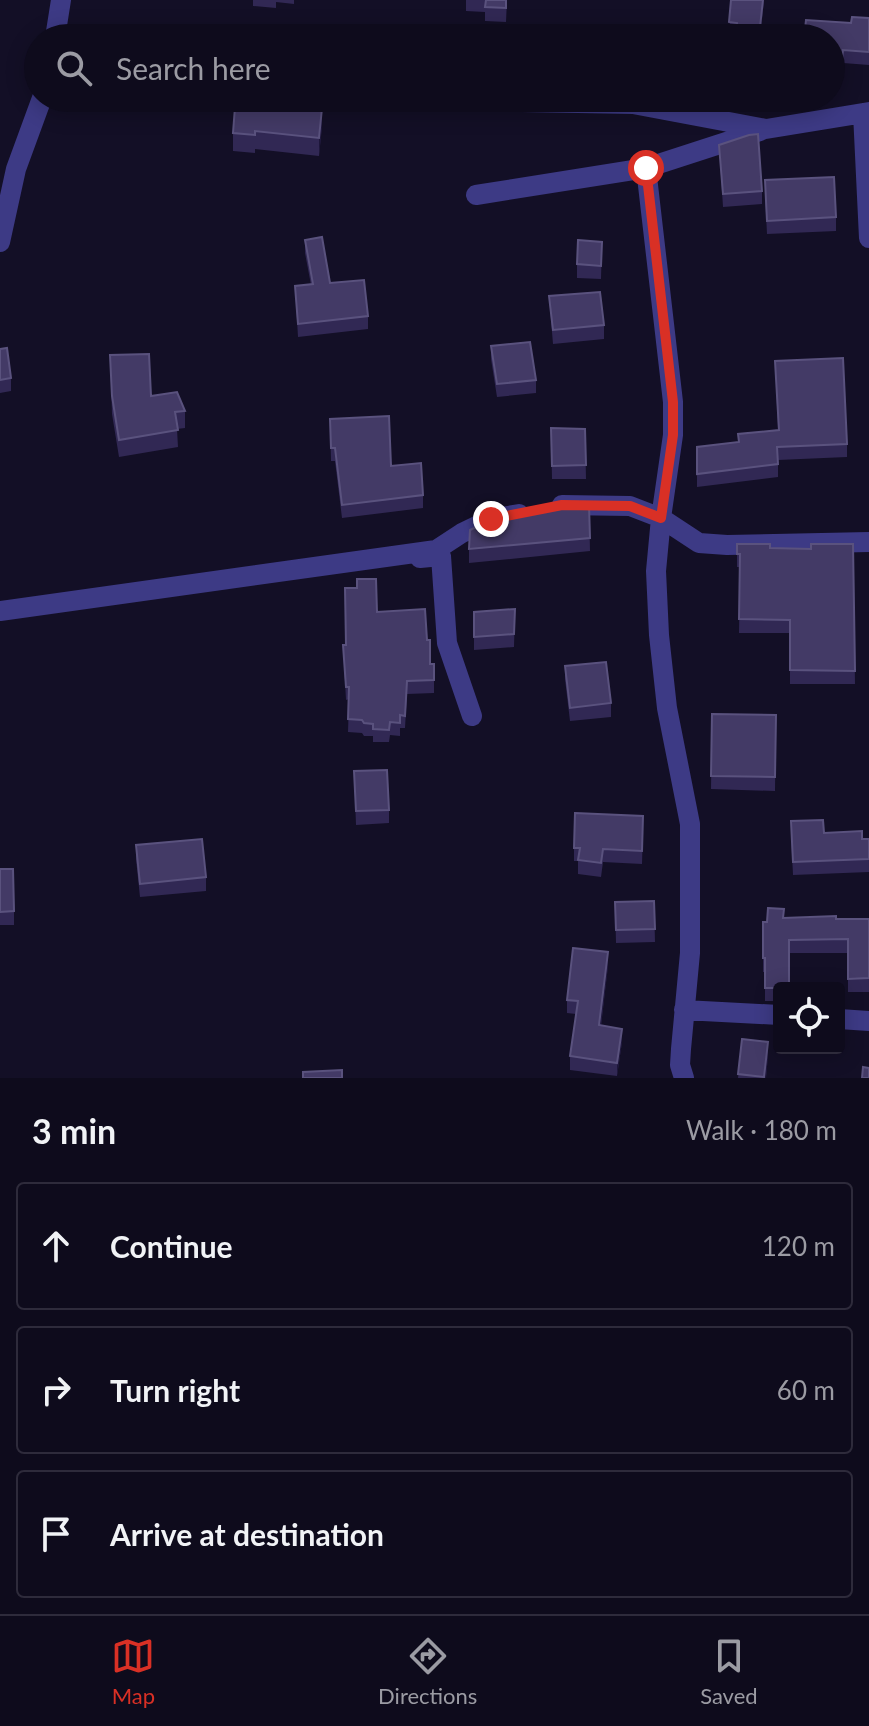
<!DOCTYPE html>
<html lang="en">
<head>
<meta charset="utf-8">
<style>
  body { margin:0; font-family:Lato,sans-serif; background:#171425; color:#f1f3f6 }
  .controls { position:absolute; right:24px; bottom:24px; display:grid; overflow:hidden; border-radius:8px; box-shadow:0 4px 20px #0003 }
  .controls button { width:72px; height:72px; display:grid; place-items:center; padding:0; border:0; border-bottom:2px solid #2e2b3b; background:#0e0b1c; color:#f1f3f6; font:40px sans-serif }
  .stop { position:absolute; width:24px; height:24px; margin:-18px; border:6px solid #d93025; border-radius:50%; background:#fff }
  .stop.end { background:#d93025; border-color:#fff; box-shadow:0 2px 8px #0008 }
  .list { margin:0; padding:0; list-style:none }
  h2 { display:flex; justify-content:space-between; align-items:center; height:104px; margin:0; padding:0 32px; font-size:34px }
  h2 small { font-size:26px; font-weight:400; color:#9b9ba3 }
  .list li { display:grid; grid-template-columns:52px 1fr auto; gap:24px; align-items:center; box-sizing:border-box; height:128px; margin:0 16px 16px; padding:0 16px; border:2px solid #2e2b3b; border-radius:8px }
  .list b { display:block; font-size:30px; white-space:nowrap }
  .list em { font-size:26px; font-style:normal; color:#9b9ba3 }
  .icon { flex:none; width:44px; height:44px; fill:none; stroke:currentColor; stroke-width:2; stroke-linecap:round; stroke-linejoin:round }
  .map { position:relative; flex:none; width:869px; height:1078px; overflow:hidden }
  .search { position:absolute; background:#0e0b1c; box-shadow:0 4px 20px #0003; left:24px; right:24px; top:24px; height:88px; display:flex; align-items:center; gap:20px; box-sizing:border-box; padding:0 28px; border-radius:44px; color:#9b9ba3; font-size:30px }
  .sheet { height:536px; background:#0e0b1c }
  nav { display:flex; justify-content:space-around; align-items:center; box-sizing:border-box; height:112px; border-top:2px solid #2e2b3b; background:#0e0b1c; font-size:22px; color:#9b9ba3 }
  nav a { display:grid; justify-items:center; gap:4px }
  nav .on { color:#d93025 }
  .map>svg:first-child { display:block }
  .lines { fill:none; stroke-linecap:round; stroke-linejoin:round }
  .minor { stroke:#3d3a85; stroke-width:20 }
  .wall { fill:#312854 }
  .shaded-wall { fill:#1d163a }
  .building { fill:#433a66; stroke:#5a527e; stroke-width:2 }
  .route { stroke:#d93025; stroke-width:10 }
</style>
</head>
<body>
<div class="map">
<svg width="869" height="1078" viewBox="0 0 869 1078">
  <rect width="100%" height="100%" fill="#130f26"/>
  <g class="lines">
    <path class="minor" d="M 55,38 L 61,0
      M 460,101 L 633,104 L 766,129 L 869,112
      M 863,113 L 869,238
      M 646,168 L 673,402 L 673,435 L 661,518 L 656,571 L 659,635 L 667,708 L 690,824 L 690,953 L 681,1049 L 680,1065 L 684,1078
      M 476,195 L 646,168 L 760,131
      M 0,242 L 16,169 L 42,98
      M 562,505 L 630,506 L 661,518 L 699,543 L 727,545 L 869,542
      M 420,558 L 441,556 L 447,643 L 472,716
      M 0,611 L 436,550 L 462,533 L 491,519 L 519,514
      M 684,1010 L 779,1015
      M 839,1019 L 869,1021"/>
  </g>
  <path class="wall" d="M 253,0 L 294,0 L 294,4 L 276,2 L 276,8 L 253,6 Z
    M 466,0 L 507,0 L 506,22 L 485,21 L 485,12 L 466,11 Z
    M 731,0 L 764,0 L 760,38 L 736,38 L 736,37 L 729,36 Z
    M 869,18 L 869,65 L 843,63 L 842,72 L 831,71 L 831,38 L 851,23 Z
    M 316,108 L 322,126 L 319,156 L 255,149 L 255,153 L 233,151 L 233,133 Z
    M 719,145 L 762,191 L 762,204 L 723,207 Z
    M 765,194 L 836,217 L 836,231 L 767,234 Z
    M 305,240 L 330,283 L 368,316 L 368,329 L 298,337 L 295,286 L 311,285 L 305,253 Z
    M 602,242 L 601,279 L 577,278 L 577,264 Z
    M 549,296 L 604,325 L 604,339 L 553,344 Z
    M 491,346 L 536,380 L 536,393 L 497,397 L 491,359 Z
    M 0,349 L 11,378 L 11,391 L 0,393 Z
    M 110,355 L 151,396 L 185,411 L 185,428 L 177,429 L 178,447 L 119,457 L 112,414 Z
    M 775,361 L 847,444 L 847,457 L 778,460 L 778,477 L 697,487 L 697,447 L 738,442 L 778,430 Z
    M 330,419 L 391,466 L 423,495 L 423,508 L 342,518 L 335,461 L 331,461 Z
    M 551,428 L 585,429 L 586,479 L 552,479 Z
    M 589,505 L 590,551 L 469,563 L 469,549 Z
    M 737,544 L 770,548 L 811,549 L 853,544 L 855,684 L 790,684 L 790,633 L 739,633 L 740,567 L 737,567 Z
    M 515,609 L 514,647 L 474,650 L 474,612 Z
    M 377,612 L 427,640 L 430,664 L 434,664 L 434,693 L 407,694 L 405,728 L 400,728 L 400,736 L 390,735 L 389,742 L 373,742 L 373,736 L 364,736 L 362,733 L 348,732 L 349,699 L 346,700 L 343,645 L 346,645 Z
    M 565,666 L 611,703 L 611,717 L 570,721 L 565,679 Z
    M 712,714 L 776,715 L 775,791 L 711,789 Z
    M 354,771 L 389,810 L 389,823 L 356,825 Z
    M 643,829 L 642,864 L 603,862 L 601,877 L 578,874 L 578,861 L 574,861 L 574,848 Z
    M 824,833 L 862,839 L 869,839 L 869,872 L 793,875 L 791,834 Z
    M 136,845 L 206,877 L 206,891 L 140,897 L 136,859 Z
    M 0,869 L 14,911 L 14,925 L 0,925 Z
    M 654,901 L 655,942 L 616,943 L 615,902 Z
    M 784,918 L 869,919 L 869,992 L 848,992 L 848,953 L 789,953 L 779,988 L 779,1001 L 765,1001 L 765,972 L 763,972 L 763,922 Z
    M 608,966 L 601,1026 L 622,1042 L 617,1076 L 570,1070 L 570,1056 L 576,1014 L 567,1013 L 567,1000 Z
    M 742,1039 L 768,1055 L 766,1078 L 738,1078 Z"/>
  <path class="shaded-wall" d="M 763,0 L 764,0 L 760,38 L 759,38 Z
    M 322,108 L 322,126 L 319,156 L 319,138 Z
    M 608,952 L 608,966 L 599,1039 L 599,1025 Z
    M 622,1029 L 622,1042 L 617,1076 L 617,1063 Z
    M 768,1042 L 768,1055 L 766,1078 L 764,1078 Z"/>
  <path class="building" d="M 486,0 L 506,0 L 506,8 L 485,7 Z
    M 731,0 L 763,0 L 759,36 L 736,34 L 737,23 L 729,22 Z
    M 852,17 L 869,18 L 869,52 L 843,50 L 842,59 L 831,58 L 831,38 L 804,38 L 806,20 L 851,23 Z
    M 238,98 L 316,99 L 316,108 L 322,108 L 319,138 L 255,131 L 255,135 L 233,133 L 235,107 L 237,107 Z
    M 758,134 L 762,191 L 723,194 L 719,145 L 749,135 Z
    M 834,177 L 836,217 L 767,221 L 765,180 Z
    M 322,237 L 330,283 L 364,280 L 368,316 L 298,324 L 295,286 L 313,284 L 305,240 Z
    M 578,240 L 602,242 L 601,266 L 577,264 Z
    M 600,292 L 604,325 L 553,330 L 549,296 Z
    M 530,342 L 536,380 L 497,384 L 491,346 Z
    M 7,348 L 11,378 L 0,380 L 0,349 Z
    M 149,354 L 151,396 L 177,392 L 185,411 L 175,412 L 178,430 L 119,440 L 112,396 L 110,355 Z
    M 843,358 L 847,444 L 777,447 L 778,464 L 697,474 L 697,447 L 739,442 L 738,434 L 779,430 L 775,361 Z
    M 389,416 L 391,466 L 421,463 L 423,495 L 342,505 L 335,448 L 331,448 L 330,419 Z
    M 551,428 L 585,429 L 586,465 L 552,466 Z
    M 563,505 L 589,505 L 590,538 L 469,549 L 470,530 L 495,518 Z
    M 737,544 L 770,544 L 770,548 L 811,549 L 811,544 L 853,544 L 855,671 L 790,670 L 790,620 L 739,619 L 740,554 L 737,554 Z
    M 357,579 L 376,579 L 377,612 L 425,609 L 427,640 L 430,640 L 430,664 L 434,664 L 434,680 L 407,681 L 405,716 L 400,715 L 400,723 L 390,722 L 389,730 L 373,729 L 373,724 L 364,723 L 362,720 L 348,719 L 349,687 L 346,687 L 343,645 L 346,645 L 345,588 L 357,588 Z
    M 515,609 L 514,634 L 474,637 L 474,612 Z
    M 606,662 L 611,703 L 570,708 L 565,666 Z
    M 712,714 L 776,715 L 775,777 L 711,776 Z
    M 387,770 L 389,810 L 356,811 L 354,771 Z
    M 575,813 L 643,816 L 642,851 L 603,849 L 601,863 L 578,860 L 580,848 L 574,848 Z
    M 823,820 L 824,833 L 862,831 L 862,839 L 869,839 L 869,859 L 793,862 L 791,821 Z
    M 202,839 L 206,877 L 140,884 L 136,845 Z
    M 0,869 L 13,869 L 14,911 L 0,912 Z
    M 654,901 L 655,929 L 616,930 L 615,902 Z
    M 768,908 L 784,909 L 783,918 L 836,916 L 836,919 L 869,919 L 869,978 L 848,979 L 848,939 L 789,940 L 789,988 L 765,988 L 765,958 L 763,958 L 763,922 L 767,922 Z
    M 573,948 L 608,952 L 599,1025 L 622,1029 L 617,1063 L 570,1056 L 578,1001 L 567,1000 Z
    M 742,1039 L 768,1042 L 764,1077 L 738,1074 Z
    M 863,1067 L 869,1068 L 869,1078 L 862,1078 Z
    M 342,1070 L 342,1078 L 303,1078 L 303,1072 Z"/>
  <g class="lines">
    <path class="route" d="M 491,519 L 562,505 L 630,506 L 661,518 L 673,435 L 673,402 L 646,168"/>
  </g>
</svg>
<div class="controls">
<button><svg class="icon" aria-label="locate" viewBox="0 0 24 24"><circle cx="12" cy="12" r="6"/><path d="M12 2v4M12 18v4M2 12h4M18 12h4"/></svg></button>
</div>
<div class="stop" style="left:646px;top:168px"></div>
<div class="stop end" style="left:491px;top:519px"></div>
<div class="search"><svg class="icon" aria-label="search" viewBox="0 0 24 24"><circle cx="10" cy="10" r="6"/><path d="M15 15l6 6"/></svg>Search here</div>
</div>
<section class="sheet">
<h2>3 min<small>Walk · 180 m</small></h2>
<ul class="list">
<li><svg class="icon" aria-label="ahead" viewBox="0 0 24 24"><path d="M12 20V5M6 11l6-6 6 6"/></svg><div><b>Continue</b></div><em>120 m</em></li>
<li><svg class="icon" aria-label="right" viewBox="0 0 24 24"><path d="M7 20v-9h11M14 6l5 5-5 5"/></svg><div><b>Turn right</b></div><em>60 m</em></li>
<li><svg class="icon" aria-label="arrive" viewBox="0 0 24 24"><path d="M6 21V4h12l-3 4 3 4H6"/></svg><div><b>Arrive at destination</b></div></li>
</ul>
</section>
<nav>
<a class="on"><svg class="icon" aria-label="map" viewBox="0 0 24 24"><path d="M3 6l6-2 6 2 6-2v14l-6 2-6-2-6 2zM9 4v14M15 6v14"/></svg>Map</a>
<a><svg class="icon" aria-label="directions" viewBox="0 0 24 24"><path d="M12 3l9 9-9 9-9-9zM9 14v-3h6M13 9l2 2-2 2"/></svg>Directions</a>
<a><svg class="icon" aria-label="saved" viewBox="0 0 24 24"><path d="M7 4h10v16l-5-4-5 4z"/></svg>Saved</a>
</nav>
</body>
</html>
